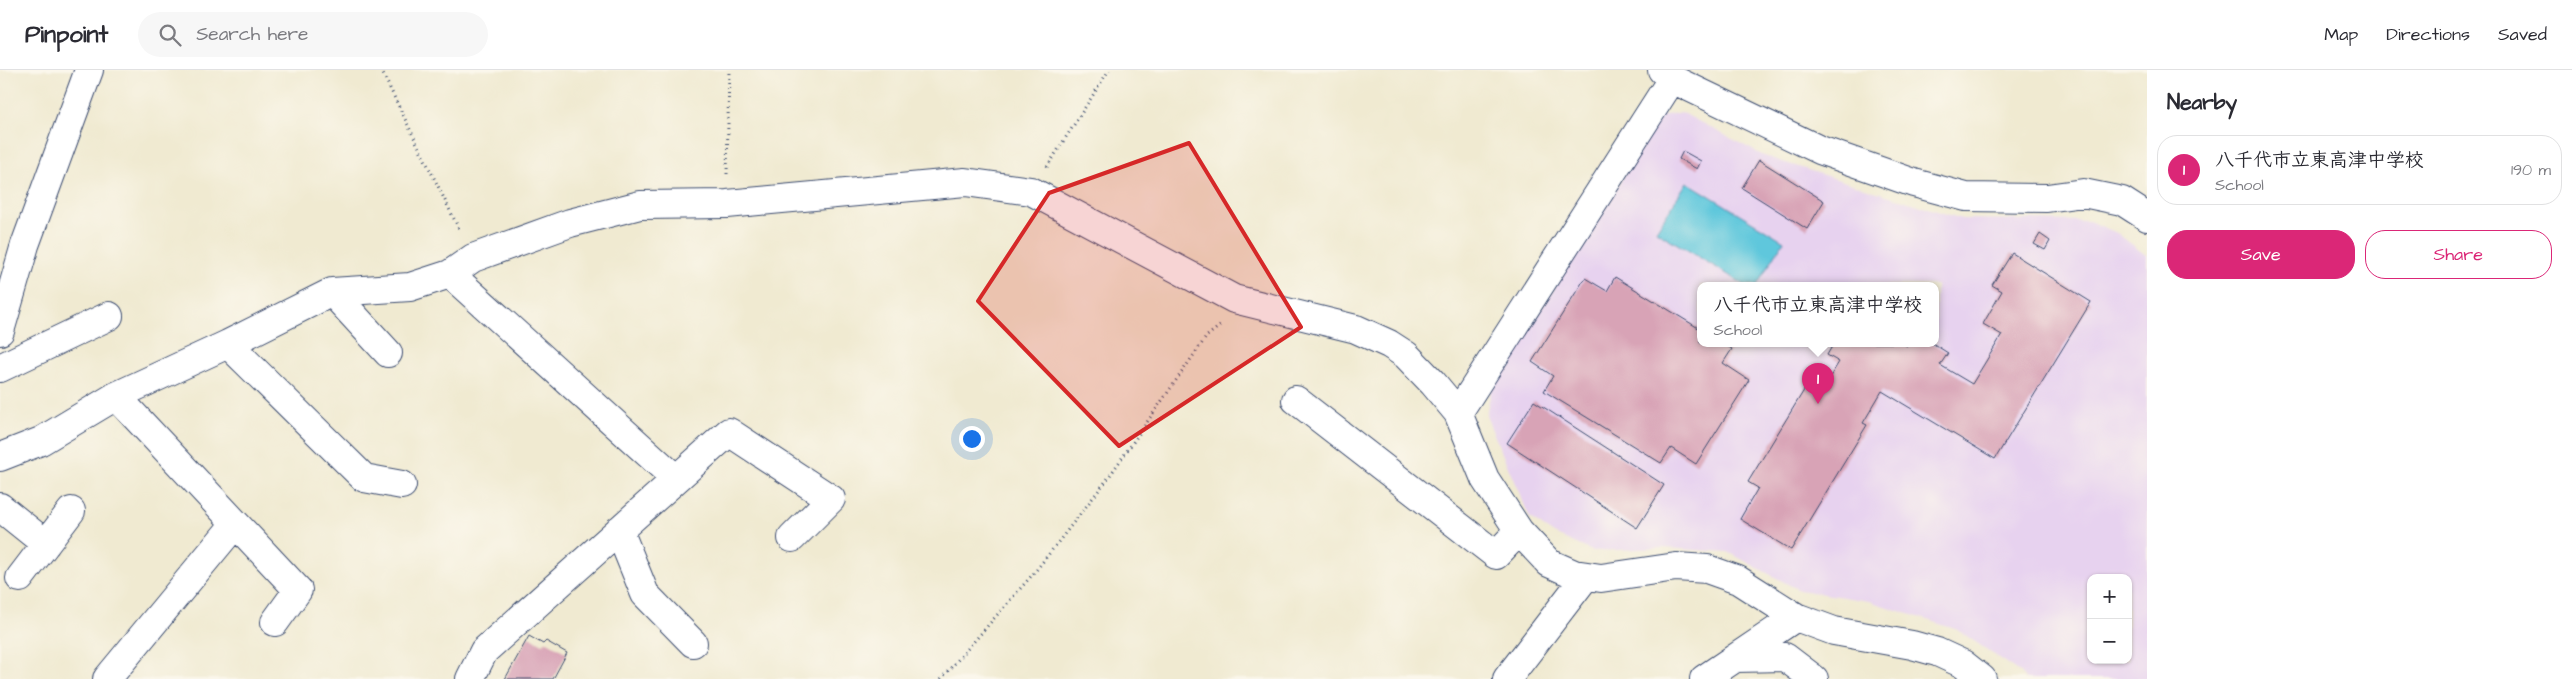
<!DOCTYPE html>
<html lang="en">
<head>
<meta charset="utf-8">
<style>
  body { margin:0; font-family:"Architects Daughter","Klee One",sans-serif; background:#f7f7f7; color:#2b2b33 }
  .controls { position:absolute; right:15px; bottom:15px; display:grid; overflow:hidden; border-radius:10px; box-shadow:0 1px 4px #0004 }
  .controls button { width:45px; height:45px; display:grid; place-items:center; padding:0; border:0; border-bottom:1px solid #e1e1e2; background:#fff; color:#2b2b33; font:25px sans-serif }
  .you { position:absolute; left:971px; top:368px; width:18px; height:18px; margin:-12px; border:4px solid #fff; border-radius:50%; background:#1a73e8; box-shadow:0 0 0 8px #1a73e833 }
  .badge { display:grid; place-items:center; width:32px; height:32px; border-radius:50%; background:#db2777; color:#fff; font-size:16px; font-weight:700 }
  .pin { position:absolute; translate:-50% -41px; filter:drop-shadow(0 1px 2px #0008) }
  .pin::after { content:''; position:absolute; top:26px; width:18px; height:15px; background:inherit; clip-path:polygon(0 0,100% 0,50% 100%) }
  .popup { position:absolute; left:1697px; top:212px; width:242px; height:65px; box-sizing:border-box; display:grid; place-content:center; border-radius:10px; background:#fff; filter:drop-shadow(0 1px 4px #0005); font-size:16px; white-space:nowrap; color:#7c7c81 }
  .popup b { font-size:19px; color:#2b2b33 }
  .popup::after { content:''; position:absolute; left:50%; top:100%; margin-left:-10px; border:10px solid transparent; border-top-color:#fff }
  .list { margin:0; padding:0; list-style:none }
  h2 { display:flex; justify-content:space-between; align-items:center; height:65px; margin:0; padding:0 20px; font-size:21px }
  h2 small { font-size:16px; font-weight:400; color:#7c7c81 }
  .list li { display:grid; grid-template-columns:32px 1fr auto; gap:15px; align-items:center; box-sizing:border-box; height:70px; margin:0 10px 10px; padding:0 10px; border:1px solid #e1e1e2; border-radius:20px }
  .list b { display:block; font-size:19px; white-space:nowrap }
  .list p { margin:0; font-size:16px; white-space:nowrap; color:#7c7c81 }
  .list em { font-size:16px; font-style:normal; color:#7c7c81 }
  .actions { display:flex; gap:10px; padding:15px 20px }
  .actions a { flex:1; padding:11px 0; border:1px solid #db2777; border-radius:20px; text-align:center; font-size:18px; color:#db2777 }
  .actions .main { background:#db2777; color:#fff }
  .icon { flex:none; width:28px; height:28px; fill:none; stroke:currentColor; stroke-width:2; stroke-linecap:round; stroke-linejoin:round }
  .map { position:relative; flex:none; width:2147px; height:609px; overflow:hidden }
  header { display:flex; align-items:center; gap:30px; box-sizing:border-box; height:70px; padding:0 25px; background:#fff; border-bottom:1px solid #e1e1e2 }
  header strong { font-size:24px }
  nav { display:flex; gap:28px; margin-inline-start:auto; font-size:18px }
  .search { width:350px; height:45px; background:#f7f7f7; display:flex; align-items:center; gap:12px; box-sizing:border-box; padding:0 18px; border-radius:28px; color:#7c7c81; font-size:19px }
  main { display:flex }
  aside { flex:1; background:#fff }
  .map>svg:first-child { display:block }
  .built { fill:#e7d2ef; fill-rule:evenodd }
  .water { fill:#5fc7dc; stroke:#3d7b9d }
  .building { fill:#d8a3b6 }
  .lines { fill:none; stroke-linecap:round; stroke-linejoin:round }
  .minor-casing { stroke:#3b4b6f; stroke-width:30 }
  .path { stroke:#3b4b6f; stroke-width:3; stroke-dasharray:1 4; stroke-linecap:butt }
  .minor { stroke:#fff; stroke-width:28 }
  .marked { fill:#d62828; fill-opacity:0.2; stroke:#d62828; stroke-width:4; stroke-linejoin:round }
</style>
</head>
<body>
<header>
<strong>Pinpoint</strong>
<div class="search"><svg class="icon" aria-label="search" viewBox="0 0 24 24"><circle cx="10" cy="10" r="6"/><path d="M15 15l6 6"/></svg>Search here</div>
<nav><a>Map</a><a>Directions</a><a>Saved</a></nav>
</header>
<main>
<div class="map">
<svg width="2147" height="609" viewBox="0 0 2147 609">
  <rect width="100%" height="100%" fill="#fbf7ec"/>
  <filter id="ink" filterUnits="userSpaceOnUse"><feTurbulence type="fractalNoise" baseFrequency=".02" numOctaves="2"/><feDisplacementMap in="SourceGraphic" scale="10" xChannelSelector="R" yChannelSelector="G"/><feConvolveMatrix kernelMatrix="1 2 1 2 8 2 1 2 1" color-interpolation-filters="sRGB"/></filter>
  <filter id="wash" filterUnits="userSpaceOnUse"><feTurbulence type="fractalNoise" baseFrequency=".0096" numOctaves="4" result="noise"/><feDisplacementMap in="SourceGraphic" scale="20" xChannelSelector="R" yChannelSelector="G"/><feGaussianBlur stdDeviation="1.12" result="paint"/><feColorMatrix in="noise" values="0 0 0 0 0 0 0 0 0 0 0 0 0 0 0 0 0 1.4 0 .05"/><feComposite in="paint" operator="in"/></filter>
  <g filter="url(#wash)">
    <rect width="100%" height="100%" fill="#f0ead1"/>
    <path class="built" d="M 1681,42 L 1764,86 L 1962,149 L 2089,151 L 2117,163 L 2147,186 L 2147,609 L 2026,609 L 2019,602 L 1958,560 L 1869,531 L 1799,520 L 1728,482 L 1664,478 L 1592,481 L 1554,464 L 1530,448 L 1486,346 L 1491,321 L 1661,46 ZM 1700,215 L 1936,215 L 1936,273 L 1700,273 ZM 2091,508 L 2128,508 L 2128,590 L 2091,590 Z"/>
    <path class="water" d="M 1687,112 L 1784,171 L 1757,215 L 1745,215 L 1656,161 Z"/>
    <g id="blocks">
      <path class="building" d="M 1683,81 L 1701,91 L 1697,99 L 1679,89 Z
        M 1759,90 L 1824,131 L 1807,159 L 1742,118 Z
        M 2040,164 L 2050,171 L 2045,180 L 2034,174 Z
        M 2012,183 L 2091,232 L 1995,389 L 1882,321 L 1863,353 L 1867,355 L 1791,480 L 1740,449 L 1758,418 L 1748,412 L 1806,317 L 1819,325 L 1839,292 L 1827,285 L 1834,273 L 1902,273 L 1907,276 L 1909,273 L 1932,273 L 1948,283 L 1940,295 L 1972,314 L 2002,265 L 1983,254 L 2002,221 L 1992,215 Z
        M 1615,207 L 1700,259 L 1700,273 L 1722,273 L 1732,279 L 1723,293 L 1749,310 L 1696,394 L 1671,378 L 1661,393 L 1544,321 L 1553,306 L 1532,292 L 1585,208 L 1607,221 Z
        M 1534,331 L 1664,415 L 1637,458 L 1507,373 Z
        M 529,566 L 543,574 L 546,571 L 567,583 L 553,609 L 505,609 Z"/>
    </g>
  </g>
  <g filter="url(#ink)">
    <use href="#blocks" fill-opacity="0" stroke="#3b4b6f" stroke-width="1"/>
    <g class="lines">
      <g class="minor-casing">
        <path id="minor" d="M 1662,0 L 1672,9 L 1820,80 L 1914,113 L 1966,127 L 2047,128 L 2083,123 L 2122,131 L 2147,147
          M 450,204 L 676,409
          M 332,222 L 388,283
          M 0,261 L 25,175 L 89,0
          M 228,274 L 364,408 L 402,415
          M 0,298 L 109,246
          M 116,326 L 298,520 L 275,552
          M 1296,330 L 1496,485 L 1519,461
          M 1458,343 L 1672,9
          M 0,387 L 41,371 L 116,326 L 228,274 L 332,222 L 410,217 L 450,204 L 473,188 L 570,153 L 640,135 L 727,134 L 965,112 L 1031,121 L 1234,229 L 1356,259 L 1389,274 L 1406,285 L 1433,313 L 1458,343 L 1485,409 L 1519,461 L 1549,493 L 1574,504 L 1601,508 L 1676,497 L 1707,499 L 1738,510 L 1796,547 L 1834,561 L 1912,575 L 1937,582 L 1963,594 L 1982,609
          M 0,437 L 46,474
          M 619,460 L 645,524 L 693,573
          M 20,508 L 71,441
          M 1735,588 L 1785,587 L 1814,609
          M 107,609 L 235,454
          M 470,609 L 484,581 L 729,362 L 831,429 L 792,468
          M 1507,609 L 1586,506
          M 1704,609 L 1796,547"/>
      </g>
      <path class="path" d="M 381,0 L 460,161
        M 1047,97 L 1109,0
        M 727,104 L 729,0
        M 941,609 L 1034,503 L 1106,411 L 1207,266 L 1221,255"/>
      <use href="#minor" class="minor"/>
    </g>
  </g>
  <path class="marked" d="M 1189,73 L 1301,257 L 1119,376 L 978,231 L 1049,123 Z"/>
</svg>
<div class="controls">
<button>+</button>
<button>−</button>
</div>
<div class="you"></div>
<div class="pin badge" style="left:1818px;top:334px">1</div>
<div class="popup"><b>八千代市立東高津中学校</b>School</div>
</div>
<aside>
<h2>Nearby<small></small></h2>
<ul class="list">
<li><span class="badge">1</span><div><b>八千代市立東高津中学校</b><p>School</p></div><em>190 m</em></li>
</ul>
<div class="actions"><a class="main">Save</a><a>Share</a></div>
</aside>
</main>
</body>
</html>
